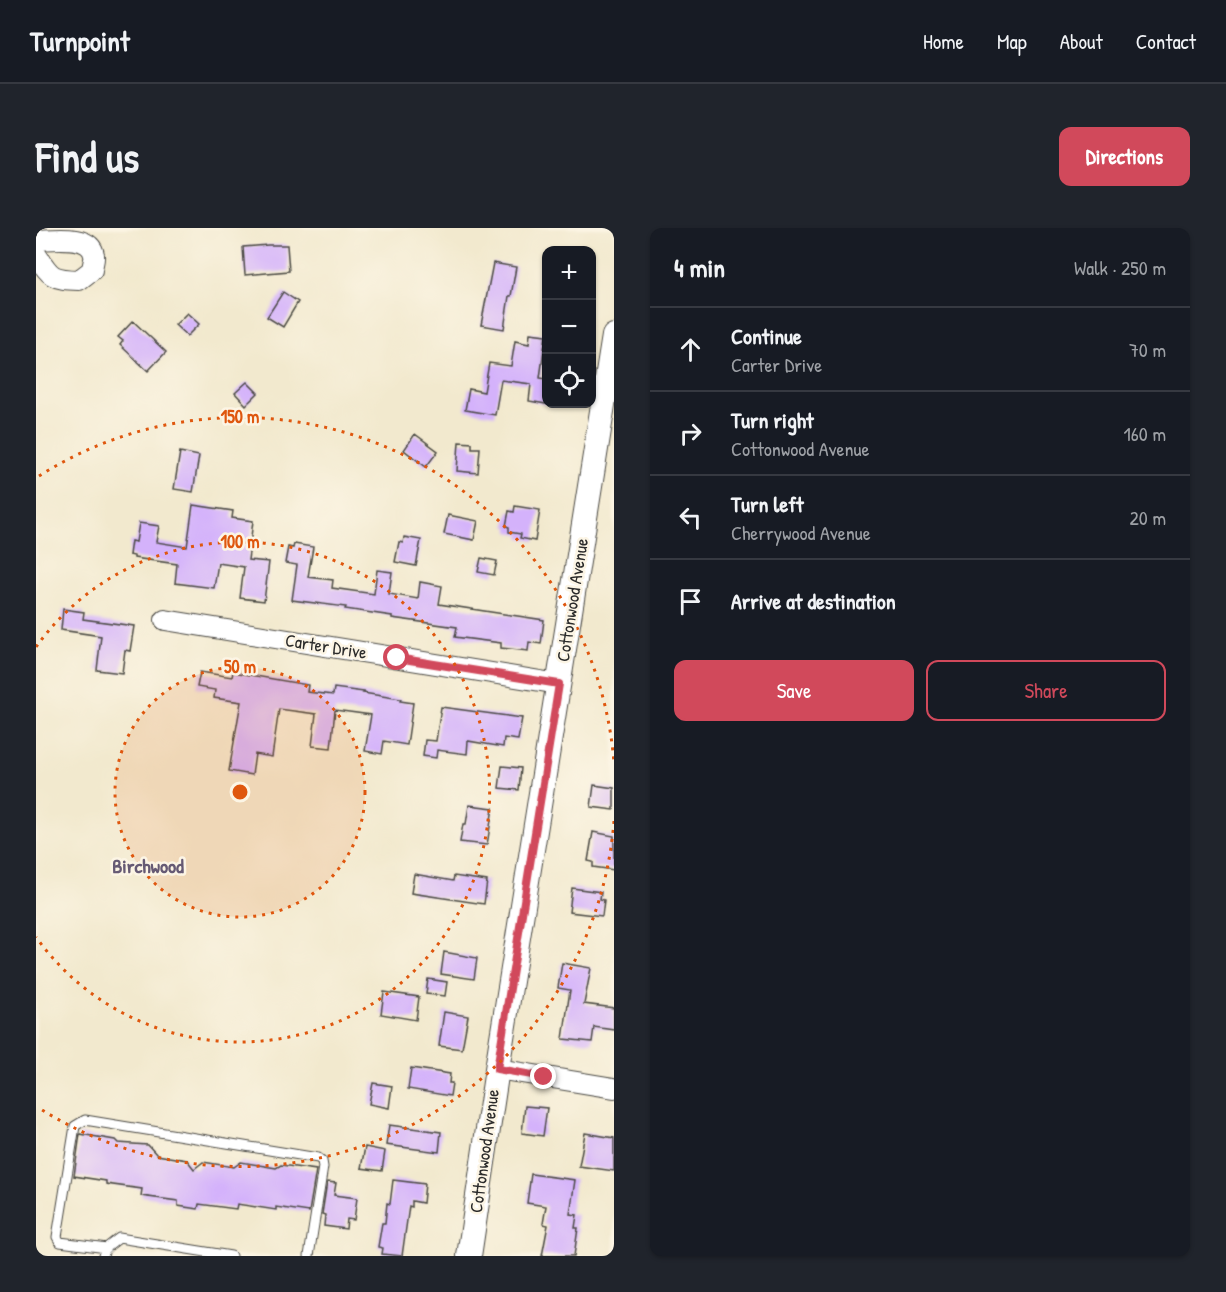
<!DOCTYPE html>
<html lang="en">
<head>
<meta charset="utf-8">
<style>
  body { margin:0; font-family:"Patrick Hand",sans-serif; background:#20242c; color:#f1f3f6 }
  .controls { position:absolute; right:18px; top:18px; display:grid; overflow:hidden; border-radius:12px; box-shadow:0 2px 4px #0004 }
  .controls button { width:54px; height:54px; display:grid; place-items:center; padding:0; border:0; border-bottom:2px solid #363941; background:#171b24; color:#f1f3f6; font:30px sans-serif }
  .stop { position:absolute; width:18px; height:18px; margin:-14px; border:4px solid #d1495b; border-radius:50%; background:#fff }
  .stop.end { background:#d1495b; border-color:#fff; box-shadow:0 2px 6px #0008 }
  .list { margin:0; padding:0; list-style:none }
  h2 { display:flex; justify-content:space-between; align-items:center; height:78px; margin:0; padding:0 24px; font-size:26px }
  h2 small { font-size:20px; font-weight:400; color:#9ea1a6 }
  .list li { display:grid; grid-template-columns:39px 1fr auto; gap:18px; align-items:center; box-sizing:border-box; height:84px; padding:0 24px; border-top:2px solid #363941 }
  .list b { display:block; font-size:22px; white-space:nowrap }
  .list p { margin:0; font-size:20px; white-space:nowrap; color:#9ea1a6 }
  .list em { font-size:20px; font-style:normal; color:#9ea1a6 }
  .actions { display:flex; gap:12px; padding:18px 24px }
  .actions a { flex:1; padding:14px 0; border:2px solid #d1495b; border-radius:12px; text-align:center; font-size:21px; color:#d1495b }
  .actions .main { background:#d1495b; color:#fff }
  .icon { flex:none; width:33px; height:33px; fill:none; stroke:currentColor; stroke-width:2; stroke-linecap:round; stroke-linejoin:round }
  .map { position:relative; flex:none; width:578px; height:1028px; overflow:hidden; border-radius:12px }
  header { display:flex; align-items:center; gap:36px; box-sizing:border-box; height:84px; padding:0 30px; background:#171b24; border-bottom:2px solid #363941 }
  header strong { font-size:28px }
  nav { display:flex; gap:33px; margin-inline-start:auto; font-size:21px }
  .intro { display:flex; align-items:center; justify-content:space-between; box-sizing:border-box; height:144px; padding:0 36px }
  h1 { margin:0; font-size:42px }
  .button { padding:15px 27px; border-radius:12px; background:#d1495b; color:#fff; font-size:21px; font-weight:700 }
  main { display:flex; gap:36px; padding:0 36px }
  aside { flex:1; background:#171b24; border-radius:12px; box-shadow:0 2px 4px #0004 }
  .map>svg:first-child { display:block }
  .building { fill:#d4b2fb }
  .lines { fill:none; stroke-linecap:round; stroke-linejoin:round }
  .service-casing { stroke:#494843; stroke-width:11 }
  .minor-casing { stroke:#494843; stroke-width:22 }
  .tertiary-casing { stroke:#494843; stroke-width:26 }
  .service { stroke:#fff; stroke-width:9 }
  .minor { stroke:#fff; stroke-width:20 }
  .tertiary { stroke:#fff; stroke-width:24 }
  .route { stroke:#d1495b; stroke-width:8 }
  .ring { fill:none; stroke:#df570e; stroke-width:3; stroke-dasharray:3 6 }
  .labels { text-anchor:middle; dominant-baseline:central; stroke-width:5; stroke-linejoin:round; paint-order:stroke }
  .street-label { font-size:18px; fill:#2b2b2b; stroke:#fcf5e5 }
  .neighbourhood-label { font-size:20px; font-weight:bold; fill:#665a74; stroke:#fcf5e5 }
  .centre { fill:#df570e; stroke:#fcf5e5; stroke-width:3 }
  .ring-label { font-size:18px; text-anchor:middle; font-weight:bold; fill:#df570e; stroke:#fcf5e5; stroke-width:5; stroke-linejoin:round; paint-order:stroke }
</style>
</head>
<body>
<header>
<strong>Turnpoint</strong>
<nav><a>Home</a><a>Map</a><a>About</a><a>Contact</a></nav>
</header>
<div class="intro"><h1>Find us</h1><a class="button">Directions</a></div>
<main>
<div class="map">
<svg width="578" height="1028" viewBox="0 0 578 1028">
  <rect width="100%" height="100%" fill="#fcf5e5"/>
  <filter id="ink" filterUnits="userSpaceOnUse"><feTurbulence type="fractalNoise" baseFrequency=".0167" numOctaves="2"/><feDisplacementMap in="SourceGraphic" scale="12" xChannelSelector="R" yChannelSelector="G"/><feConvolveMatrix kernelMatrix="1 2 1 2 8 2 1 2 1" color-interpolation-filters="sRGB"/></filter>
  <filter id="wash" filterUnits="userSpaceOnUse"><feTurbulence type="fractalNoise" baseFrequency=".008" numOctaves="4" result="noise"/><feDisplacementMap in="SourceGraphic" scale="24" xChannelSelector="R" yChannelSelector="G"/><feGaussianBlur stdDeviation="1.35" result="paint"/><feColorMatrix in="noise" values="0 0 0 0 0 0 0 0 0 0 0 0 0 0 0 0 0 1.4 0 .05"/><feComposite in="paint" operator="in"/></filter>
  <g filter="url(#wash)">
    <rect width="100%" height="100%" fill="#f2e9ce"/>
    <g id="blocks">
      <path class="building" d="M 232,17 L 251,17 L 253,43 L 209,47 L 207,19 Z
        M 457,35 L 480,39 L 475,68 L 473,68 L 468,101 L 445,97 Z
        M 247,64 L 262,74 L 247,99 L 231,89 Z
        M 151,85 L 163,96 L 151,108 L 139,97 Z
        M 97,93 L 130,124 L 112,143 L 84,117 L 87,113 L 82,109 Z
        M 494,105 L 510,107 L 504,150 L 510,151 L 510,176 L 493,173 L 495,156 L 465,152 L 459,187 L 429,182 L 433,161 L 448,164 L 453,135 L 475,138 L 479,113 L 493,116 Z
        M 211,154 L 222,165 L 210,177 L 199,165 Z
        M 379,206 L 402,223 L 390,239 L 368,222 Z
        M 423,214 L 436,215 L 436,220 L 444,220 L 442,245 L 421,243 Z
        M 144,224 L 163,228 L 157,264 L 138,261 Z
        M 157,277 L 197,283 L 196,290 L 217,293 L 212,332 L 233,334 L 228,373 L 204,370 L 208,339 L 182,335 L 178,360 L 139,355 L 141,336 L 98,330 L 98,328 L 93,327 L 95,313 L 100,314 L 103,295 L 123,298 L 120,314 L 151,319 Z
        M 479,278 L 504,282 L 499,313 L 484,310 L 485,306 L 473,304 L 473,299 L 470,298 L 473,283 L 478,284 Z
        M 412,287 L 442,293 L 438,312 L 408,306 Z
        M 368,309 L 385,312 L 380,338 L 359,334 L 363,314 L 367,315 Z
        M 258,316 L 277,319 L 272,349 L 297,352 L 296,360 L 338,366 L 341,342 L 356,344 L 353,366 L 382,371 L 384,354 L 406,358 L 403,376 L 508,392 L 505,416 L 493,414 L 492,423 L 465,420 L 465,415 L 419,409 L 421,399 L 356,390 L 356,388 L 309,381 L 310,379 L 256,372 L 261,337 L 249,335 L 252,319 L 257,320 Z
        M 445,330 L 461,333 L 458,347 L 442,344 Z
        M 27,381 L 48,384 L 47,391 L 98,398 L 94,423 L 89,422 L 86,445 L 61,442 L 65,408 L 25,402 Z
        M 164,444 L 196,449 L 197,444 L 272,457 L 271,464 L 297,467 L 298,460 L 328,464 L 327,465 L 365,471 L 364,473 L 377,475 L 371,517 L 348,513 L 346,526 L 329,523 L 335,487 L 299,482 L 295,520 L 276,518 L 280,486 L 243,481 L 236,529 L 219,526 L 216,547 L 193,543 L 205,474 L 178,470 L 179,462 L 161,459 Z
        M 405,479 L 486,490 L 482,512 L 468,510 L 467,519 L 432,513 L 431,526 L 401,522 L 400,530 L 387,528 L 389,512 L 400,513 Z
        M 466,538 L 485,540 L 483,562 L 463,560 Z
        M 558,557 L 578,560 L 578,582 L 555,579 Z
        M 433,577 L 457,580 L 451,617 L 424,614 L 427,596 L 430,596 Z
        M 557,604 L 578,608 L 578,642 L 557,639 L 557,634 L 552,633 Z
        M 378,646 L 417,653 L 418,648 L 451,653 L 448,676 L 375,665 Z
        M 536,660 L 565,664 L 564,671 L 568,672 L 566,688 L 533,684 Z
        M 408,724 L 441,730 L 438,751 L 405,746 Z
        M 526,735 L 555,740 L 548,776 L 578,780 L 578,802 L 558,799 L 556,814 L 527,811 L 534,762 L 522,760 Z
        M 392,751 L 411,754 L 409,768 L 390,766 Z
        M 348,764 L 383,769 L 380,792 L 345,786 Z
        M 408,784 L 432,788 L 426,821 L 403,818 Z
        M 375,840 L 414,846 L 413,855 L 416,855 L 414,868 L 372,861 Z
        M 337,855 L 356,858 L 353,880 L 333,876 Z
        M 489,878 L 511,880 L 507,908 L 486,905 Z
        M 353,897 L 405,904 L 403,924 L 350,917 Z
        M 549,905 L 578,910 L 578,943 L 543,938 Z
        M 44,906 L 79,912 L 82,915 L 112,917 L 121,927 L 151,932 L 158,941 L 167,934 L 198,939 L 205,934 L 240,940 L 245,937 L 280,942 L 273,984 L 240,979 L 240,982 L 201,976 L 200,981 L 163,976 L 162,981 L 142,978 L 142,973 L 105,968 L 106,961 L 70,956 L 70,953 L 38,948 Z
        M 329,919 L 349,923 L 346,943 L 325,940 Z
        M 495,946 L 539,952 L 534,986 L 541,987 L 539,1000 L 542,1000 L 538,1028 L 506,1028 L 512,997 L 507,996 L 510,978 L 491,975 Z
        M 357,952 L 389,956 L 387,975 L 376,973 L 376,979 L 373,978 L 366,1028 L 346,1026 L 347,1020 L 342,1019 L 346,995 L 349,995 L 351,975 L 354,976 Z
        M 291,954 L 300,955 L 298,967 L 321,970 L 318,992 L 311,991 L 310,1001 L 288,998 L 289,987 L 286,986 Z"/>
    </g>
  </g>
  <g filter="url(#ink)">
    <use href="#blocks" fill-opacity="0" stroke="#494843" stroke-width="1.5"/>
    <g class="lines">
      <g class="service-casing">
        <path id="service" d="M 71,1020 L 24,1014 L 21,1009 L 39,898 L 49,892 L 282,930 L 286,933 L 287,939 L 273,1028
          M 67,1028 L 69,1021 L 83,1010 L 195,1028"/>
      </g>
      <g class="minor-casing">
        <path id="minor" d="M 0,12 C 16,12 55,5 58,27 C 59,31 56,38 56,42 L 43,52 C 15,51 15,49 0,26
          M 129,392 L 523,456
          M 461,841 L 578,860"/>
      </g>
      <g class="tertiary-casing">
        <path id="tertiary" d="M 433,1028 L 461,841 L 578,108"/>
      </g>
      <use href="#service" class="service"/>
      <use href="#minor" class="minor"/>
      <use href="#tertiary" class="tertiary"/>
    </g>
  </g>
  <g class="lines" filter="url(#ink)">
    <path class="route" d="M 361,430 L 523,456 L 461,841 L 508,849"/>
  </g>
  <circle cx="204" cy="564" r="125" fill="#df570e" fill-opacity=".12"/>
  <g class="ring">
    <circle cx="204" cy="564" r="125"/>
    <path d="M0 419A250 250 0 1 1 0 709"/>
    <path d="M578 593A375 375 0 0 1 3 880M3 248A375 375 0 0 1 578 535"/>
  </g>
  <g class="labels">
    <g class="street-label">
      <text transform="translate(536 372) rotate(-81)">Cottonwood Avenue</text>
      <text transform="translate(290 418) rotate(9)">Carter Drive</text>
      <text transform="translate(448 923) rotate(-82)">Cottonwood Avenue</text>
    </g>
    <g class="neighbourhood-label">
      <text x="112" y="637">Birchwood</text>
    </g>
  </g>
  <circle cx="204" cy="564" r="9" class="centre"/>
  <g class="ring-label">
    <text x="204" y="195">150 m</text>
    <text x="204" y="320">100 m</text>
    <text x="204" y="445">50 m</text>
  </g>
</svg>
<div class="controls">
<button>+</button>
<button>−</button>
<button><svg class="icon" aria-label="locate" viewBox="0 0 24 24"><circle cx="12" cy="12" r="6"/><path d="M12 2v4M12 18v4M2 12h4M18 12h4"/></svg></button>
</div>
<div class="stop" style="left:361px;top:430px"></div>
<div class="stop end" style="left:508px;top:849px"></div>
</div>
<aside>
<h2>4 min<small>Walk · 250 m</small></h2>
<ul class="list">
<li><svg class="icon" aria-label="ahead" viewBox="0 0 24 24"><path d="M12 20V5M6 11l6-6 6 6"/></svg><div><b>Continue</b><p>Carter Drive</p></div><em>70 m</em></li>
<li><svg class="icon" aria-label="right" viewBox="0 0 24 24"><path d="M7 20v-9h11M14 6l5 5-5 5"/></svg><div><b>Turn right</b><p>Cottonwood Avenue</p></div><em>160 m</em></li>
<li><svg class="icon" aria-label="left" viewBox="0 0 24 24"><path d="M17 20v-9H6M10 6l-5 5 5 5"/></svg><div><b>Turn left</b><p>Cherrywood Avenue</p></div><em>20 m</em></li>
<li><svg class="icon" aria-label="arrive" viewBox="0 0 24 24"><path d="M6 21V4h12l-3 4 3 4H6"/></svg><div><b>Arrive at destination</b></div></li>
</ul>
<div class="actions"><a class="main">Save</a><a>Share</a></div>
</aside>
</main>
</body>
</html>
